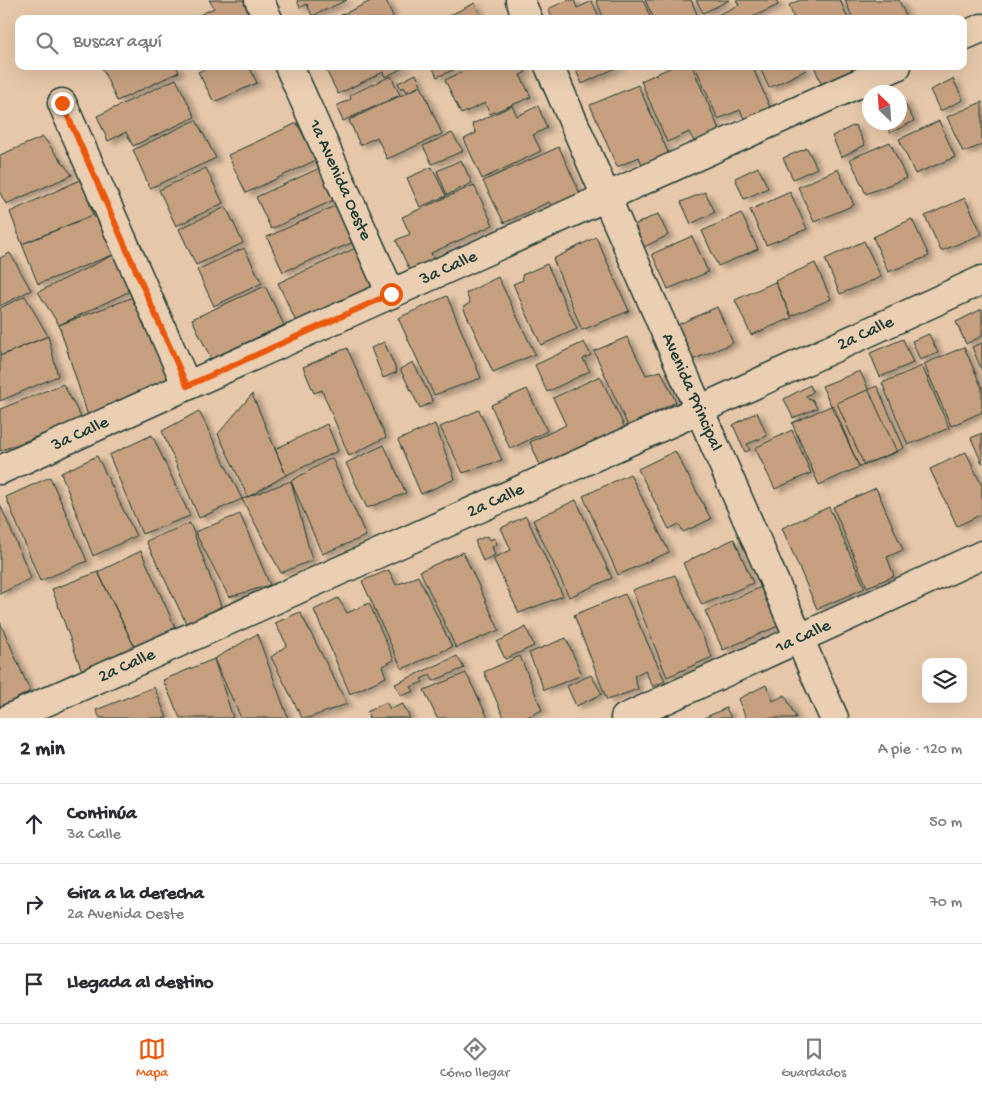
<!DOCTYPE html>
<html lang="es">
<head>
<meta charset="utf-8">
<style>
  body { margin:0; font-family:"Gochi Hand",sans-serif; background:#f7f7f7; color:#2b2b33 }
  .controls { position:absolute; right:15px; bottom:15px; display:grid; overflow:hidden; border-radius:10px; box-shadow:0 5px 20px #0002 }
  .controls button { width:45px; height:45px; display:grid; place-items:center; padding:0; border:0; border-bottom:1px solid #e1e1e2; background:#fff; color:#2b2b33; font:25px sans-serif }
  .compass { position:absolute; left:862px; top:85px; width:45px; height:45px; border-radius:50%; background:#fff; box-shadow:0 5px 20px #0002; rotate:335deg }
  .stop { position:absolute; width:15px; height:15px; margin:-11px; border:4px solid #ea580c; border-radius:50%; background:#fff }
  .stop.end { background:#ea580c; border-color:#fff; box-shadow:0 1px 5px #0008 }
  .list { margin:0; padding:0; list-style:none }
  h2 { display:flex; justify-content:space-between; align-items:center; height:65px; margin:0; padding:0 20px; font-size:21px }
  h2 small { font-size:16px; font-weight:400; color:#7c7c81 }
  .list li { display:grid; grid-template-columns:32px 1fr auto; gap:15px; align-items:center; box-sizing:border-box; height:80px; padding:0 20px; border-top:1px solid #e1e1e2 }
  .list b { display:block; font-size:19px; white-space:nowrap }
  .list p { margin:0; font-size:16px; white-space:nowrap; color:#7c7c81 }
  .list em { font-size:16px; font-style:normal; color:#7c7c81 }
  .icon { flex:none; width:28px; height:28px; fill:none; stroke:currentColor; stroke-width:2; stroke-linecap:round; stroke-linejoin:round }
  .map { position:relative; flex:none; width:982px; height:718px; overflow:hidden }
  .search { position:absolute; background:#fff; box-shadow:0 5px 20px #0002; left:15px; right:15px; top:15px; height:55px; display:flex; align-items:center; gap:12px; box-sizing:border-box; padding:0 18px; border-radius:10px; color:#7c7c81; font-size:19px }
  .sheet { height:305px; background:#fff }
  nav { display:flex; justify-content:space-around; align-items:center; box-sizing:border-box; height:70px; border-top:1px solid #e1e1e2; background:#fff; font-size:14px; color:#7c7c81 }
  nav a { display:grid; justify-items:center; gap:2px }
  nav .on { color:#ea580c }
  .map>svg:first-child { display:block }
  .building { fill:#c69f7f; stroke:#1f3d34; filter:url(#shadow) }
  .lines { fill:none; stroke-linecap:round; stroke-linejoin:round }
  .minor-casing { stroke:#1f3d34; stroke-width:31 }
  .minor { stroke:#ebcfb2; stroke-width:28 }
  .route { stroke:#ea580c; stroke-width:6 }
  .labels { text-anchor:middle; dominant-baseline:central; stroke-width:4.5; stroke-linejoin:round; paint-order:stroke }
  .street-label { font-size:18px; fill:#1f3d34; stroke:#ebcfb2 }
</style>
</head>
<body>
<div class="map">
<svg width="982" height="718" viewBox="0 0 982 718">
  <defs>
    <filter id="shadow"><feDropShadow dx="5.5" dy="3" stdDeviation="2.5" flood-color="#0004"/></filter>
  </defs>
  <rect width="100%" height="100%" fill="#e6c7a9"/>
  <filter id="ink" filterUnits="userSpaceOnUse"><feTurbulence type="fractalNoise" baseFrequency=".02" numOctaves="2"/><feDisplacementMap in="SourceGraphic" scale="10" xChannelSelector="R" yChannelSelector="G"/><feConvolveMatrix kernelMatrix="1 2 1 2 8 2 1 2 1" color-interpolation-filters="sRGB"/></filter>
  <g filter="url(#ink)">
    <path class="building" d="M 209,0 L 248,0 L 257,19 L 191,19 L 214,8 Z
      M 297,0 L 347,0 L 312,16 L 307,4 L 300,8 Z
      M 373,0 L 386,0 L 394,19 L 333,19 Z
      M 568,0 L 574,0 L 577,8 L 592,1 L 600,19 L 553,19 L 548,9 Z
      M 596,0 L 643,0 L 651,19 L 604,19 Z
      M 645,0 L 691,0 L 699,19 L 654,19 Z
      M 696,0 L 730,0 L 703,13 Z
      M 736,0 L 776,0 L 778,5 L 748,19 L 709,19 L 739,5 Z
      M 800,0 L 840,0 L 848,19 L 794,19 L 789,5 Z
      M 845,0 L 899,0 L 907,19 L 853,19 Z
      M 475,3 L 482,19 L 442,19 Z
      M 101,66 L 176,66 L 179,72 L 117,101 Z
      M 211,66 L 249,66 L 257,83 L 214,102 L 198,72 Z
      M 334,66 L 407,66 L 385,77 L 383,72 L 338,94 L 326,70 Z
      M 432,66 L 462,66 L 437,77 Z
      M 474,66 L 523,66 L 526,72 L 520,75 L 531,97 L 490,114 L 485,103 L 461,114 L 445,80 Z
      M 574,66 L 620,66 L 582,84 Z
      M 674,66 L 692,66 L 721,134 L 696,145 L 689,132 L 667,142 L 641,81 Z
      M 695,66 L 752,66 L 772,112 L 746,123 L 740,110 L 718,119 Z
      M 759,66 L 804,66 L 806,70 L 769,88 Z
      M 814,66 L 850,66 L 854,75 L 823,88 Z
      M 416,74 L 421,85 L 410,91 L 406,91 L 404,87 L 401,89 L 398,83 Z
      M 391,76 L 400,95 L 343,121 L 336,106 L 351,99 L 350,95 Z
      M 176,79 L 195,117 L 133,146 L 126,132 L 108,141 L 97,116 Z
      M 953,79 L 963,100 L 940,111 L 930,90 Z
      M 638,85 L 671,159 L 644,170 L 639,157 L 617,167 L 590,105 Z
      M 421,86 L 442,134 L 387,159 L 377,137 L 360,145 L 349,120 Z
      M 903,100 L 914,121 L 890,133 L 885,122 L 900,122 L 900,102 Z
      M 982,102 L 982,145 L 963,152 L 947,117 Z
      M 512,106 L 517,116 L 538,106 L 547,128 L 533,135 L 541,151 L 482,179 L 464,139 L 476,133 L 472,124 Z
      M 196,120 L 216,158 L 150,188 L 133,150 Z
      M 939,121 L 955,157 L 915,174 L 899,139 Z
      M 297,123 L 316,160 L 246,193 L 228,155 Z
      M 855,125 L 865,145 L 841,157 L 832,136 Z
      M 452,133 L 463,151 L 432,164 L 423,146 Z
      M 43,137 L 72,175 L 6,204 L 0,193 L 0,155 Z
      M 890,142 L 906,178 L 866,194 L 850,159 Z
      M 559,147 L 582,198 L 554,210 L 549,202 L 504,223 L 483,181 Z
      M 807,148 L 817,168 L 793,179 L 783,158 Z
      M 461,160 L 472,183 L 447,195 L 437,171 Z
      M 322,167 L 338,198 L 271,229 L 256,197 Z
      M 432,167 L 446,196 L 420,207 L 407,178 Z
      M 758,167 L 768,188 L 744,199 L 735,178 Z
      M 206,168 L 223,203 L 176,226 L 159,190 Z
      M 838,169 L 854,205 L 814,222 L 798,187 Z
      M 82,179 L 93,215 L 22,244 L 10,212 Z
      M 474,185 L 493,225 L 431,253 L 435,263 L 411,273 L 396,240 L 410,234 L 402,217 Z
      M 705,192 L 715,212 L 691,224 L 681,202 Z
      M 790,192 L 807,229 L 766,245 L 750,210 Z
      M 965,198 L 982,234 L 941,251 L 925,216 Z
      M 337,205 L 356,241 L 283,272 L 267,237 Z
      M 226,207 L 243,243 L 196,265 L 179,229 Z
      M 741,213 L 758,249 L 718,266 L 702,231 Z
      M 658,214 L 668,235 L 644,247 L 634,225 Z
      M 93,215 L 120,252 L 38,284 L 22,244 Z
      M 912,219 L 929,256 L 888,272 L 873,237 Z
      M 692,236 L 708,272 L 668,289 L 652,254 Z
      M 596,237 L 629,311 L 582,330 L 553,259 Z
      M 864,241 L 881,277 L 840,294 L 825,259 Z
      M 358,247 L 379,291 L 298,326 L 278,283 Z
      M 244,248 L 262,283 L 214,306 L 197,270 Z
      M 120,252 L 128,292 L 59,325 L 38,292 Z
      M 10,253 L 31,290 L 0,306 L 0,258 Z
      M 815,263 L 831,299 L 791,316 L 775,281 Z
      M 547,264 L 577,329 L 541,345 L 513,284 L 523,280 L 522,275 Z
      M 498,277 L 535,354 L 493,372 L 463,307 L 470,303 L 466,293 Z
      M 775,282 L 792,318 L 751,335 L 735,300 Z
      M 265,286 L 284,325 L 211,359 L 192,319 Z
      M 139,295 L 173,378 L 88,416 L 59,325 Z
      M 25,296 L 48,336 L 0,356 L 0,308 Z
      M 447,296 L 481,378 L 434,395 L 398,318 Z
      M 717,307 L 733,343 L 692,360 L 677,325 Z
      M 982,309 L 982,336 L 966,344 L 956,322 Z
      M 929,334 L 938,353 L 920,360 L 912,341 Z
      M 48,336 L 58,376 L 0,401 L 0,356 Z
      M 627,337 L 646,375 L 661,371 L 676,402 L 628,426 L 594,351 Z
      M 903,339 L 913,363 L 880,377 L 870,353 Z
      M 384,342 L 397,372 L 383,378 L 371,348 Z
      M 584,342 L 591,355 L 583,359 L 590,371 L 547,392 L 535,365 Z
      M 982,343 L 982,371 L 972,347 Z
      M 964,347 L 982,388 L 982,412 L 951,426 L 924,364 Z
      M 347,348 L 386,437 L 349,456 L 322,390 L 314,393 L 303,367 Z
      M 413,362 L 433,402 L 420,408 L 400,369 Z
      M 922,366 L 949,428 L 908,445 L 882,383 Z
      M 860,371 L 897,452 L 859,466 L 822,386 Z
      M 600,376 L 625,428 L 542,470 L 530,442 L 566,425 L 553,398 Z
      M 63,384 L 82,419 L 0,451 L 0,409 Z
      M 810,385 L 813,392 L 806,396 L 809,400 L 812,399 L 817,408 L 793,418 L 784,399 Z
      M 877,386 L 904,448 L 864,465 L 837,403 Z
      M 527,389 L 547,431 L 510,449 L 491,405 Z
      M 252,394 L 286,475 L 248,497 L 218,434 Z
      M 833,405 L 859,467 L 819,485 L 792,423 Z
      M 479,410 L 502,460 L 463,473 L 440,427 Z
      M 199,411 L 242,499 L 199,518 L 162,431 Z
      M 757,412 L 767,436 L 747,444 L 750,450 L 745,452 L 733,425 Z
      M 327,424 L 338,451 L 286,475 L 275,449 Z
      M 435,424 L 455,479 L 421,494 L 398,440 Z
      M 792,430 L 811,473 L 775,489 L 755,448 Z
      M 982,433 L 982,463 L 971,438 Z
      M 152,435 L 190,516 L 142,534 L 109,455 Z
      M 384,445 L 406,493 L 367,508 L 346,463 Z
      M 675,451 L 711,519 L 683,532 L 679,524 L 669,529 L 638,469 Z
      M 966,452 L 982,486 L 982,514 L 957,526 L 930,469 Z
      M 97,456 L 136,536 L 93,556 L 61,473 Z
      M 332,458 L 366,536 L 322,554 L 291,481 Z
      M 630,474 L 669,552 L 618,575 L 583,496 Z
      M 50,477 L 87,561 L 40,581 L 6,497 Z
      M 291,481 L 312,560 L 281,573 L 242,499 Z
      M 876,488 L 903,550 L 887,557 L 894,576 L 867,587 L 833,507 Z
      M 576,500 L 612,578 L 569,597 L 533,520 Z
      M 0,504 L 31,578 L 0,594 Z
      M 829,507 L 865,588 L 817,609 L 782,528 Z
      M 240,514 L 270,585 L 229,597 L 195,532 Z
      M 526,516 L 563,596 L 519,613 L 493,558 L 511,550 L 501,528 Z
      M 190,523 L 221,606 L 188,627 L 146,541 Z
      M 487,536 L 489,540 L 495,538 L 497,544 L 492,547 L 495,555 L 483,561 L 475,541 Z
      M 734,539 L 753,583 L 702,605 L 683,563 Z
      M 141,551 L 175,627 L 136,650 L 98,572 Z
      M 463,552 L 499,630 L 456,648 L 420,571 Z
      M 389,570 L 396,585 L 418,576 L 452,647 L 402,669 L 362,581 Z
      M 98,572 L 136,650 L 82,671 L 52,589 Z
      M 675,575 L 712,657 L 667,677 L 632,590 Z
      M 761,587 L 778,626 L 723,650 L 705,611 Z
      M 625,594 L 665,681 L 653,687 L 645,670 L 634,676 L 638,689 L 607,700 L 574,615 Z
      M 338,598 L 347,613 L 369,603 L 394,660 L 382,666 L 386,677 L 350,694 L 314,610 Z
      M 300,612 L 347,704 L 308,718 L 302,718 L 271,657 L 287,645 L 275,623 Z
      M 0,622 L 30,691 L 0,708 Z
      M 526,627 L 534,646 L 505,659 L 497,642 Z
      M 257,634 L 288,718 L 241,718 L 214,659 Z
      M 566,638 L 582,675 L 544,690 L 529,653 Z
      M 457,656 L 464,668 L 433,681 L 430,675 L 421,679 L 423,682 L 411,687 L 414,691 L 401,696 L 395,684 Z
      M 520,656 L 542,710 L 525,718 L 504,718 L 484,672 Z
      M 214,659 L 233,718 L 180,718 L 163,680 Z
      M 466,673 L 488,718 L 437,718 L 424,690 Z
      M 591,675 L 602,694 L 576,706 L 567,686 Z
      M 766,685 L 773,701 L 785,695 L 796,718 L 746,718 L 738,699 Z
      M 154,687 L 167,718 L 100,718 L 96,710 Z
      M 386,702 L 390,709 L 403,704 L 410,718 L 369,718 L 367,712 Z
      M 726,708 L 731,718 L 704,718 Z"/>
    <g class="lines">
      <g class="minor-casing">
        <g id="minor">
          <path d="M 259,0 L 268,19"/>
          <path d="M 520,0 L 528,19"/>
          <path d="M 963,36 L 982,28"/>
          <path id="s1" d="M 289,66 L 391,294"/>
          <path id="s2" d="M 549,66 L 834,718"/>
          <path d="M 62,103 L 187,386"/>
          <path id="s3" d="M 0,470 L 897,66"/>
          <path id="s4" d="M 10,718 L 699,410 L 982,280"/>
          <path id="s5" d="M 625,718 L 982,555"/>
        </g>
      </g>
      <use href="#minor" class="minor"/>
    </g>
  </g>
  <g class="lines" filter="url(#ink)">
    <path class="route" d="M 62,103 L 187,386 L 391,294"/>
  </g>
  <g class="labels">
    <g class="street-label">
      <text stroke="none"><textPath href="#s1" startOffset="125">1a Avenida Oeste</textPath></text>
      <text stroke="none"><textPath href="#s3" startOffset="492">3a Calle</textPath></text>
      <text stroke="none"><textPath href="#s4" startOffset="938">2a Calle</textPath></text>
      <text stroke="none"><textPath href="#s2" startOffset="356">Avenida Principal</textPath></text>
      <text stroke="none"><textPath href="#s3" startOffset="88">3a Calle</textPath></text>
      <text stroke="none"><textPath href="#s4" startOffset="532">2a Calle</textPath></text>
      <text stroke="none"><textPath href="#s5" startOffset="196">1a Calle</textPath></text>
      <text stroke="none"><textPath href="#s4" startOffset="128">2a Calle</textPath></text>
    </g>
  </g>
</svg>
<div class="controls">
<button><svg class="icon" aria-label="layers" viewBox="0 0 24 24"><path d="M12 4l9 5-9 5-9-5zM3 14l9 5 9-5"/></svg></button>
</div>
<svg class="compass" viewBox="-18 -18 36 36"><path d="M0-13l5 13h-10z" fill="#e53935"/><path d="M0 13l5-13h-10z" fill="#7c7c81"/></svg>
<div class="stop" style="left:391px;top:294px"></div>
<div class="stop end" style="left:62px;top:103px"></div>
<div class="search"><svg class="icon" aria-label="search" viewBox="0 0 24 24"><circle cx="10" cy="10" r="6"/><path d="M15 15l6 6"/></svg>Buscar aquí</div>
</div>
<section class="sheet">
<h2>2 min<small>A pie · 120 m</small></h2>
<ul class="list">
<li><svg class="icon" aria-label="ahead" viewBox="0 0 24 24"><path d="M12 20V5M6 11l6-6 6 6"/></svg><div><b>Continúa</b><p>3a Calle</p></div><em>50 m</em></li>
<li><svg class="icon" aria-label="right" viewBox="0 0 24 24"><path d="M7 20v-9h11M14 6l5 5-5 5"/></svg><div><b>Gira a la derecha</b><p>2a Avenida Oeste</p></div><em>70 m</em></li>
<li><svg class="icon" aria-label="arrive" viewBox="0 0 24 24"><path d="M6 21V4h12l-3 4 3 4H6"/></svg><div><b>Llegada al destino</b></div></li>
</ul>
</section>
<nav>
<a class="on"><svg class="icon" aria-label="map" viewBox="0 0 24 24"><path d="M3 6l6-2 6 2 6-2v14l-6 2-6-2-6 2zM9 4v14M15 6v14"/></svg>Mapa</a>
<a><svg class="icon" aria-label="directions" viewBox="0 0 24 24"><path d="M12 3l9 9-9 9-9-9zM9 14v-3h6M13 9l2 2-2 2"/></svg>Cómo llegar</a>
<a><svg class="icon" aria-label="saved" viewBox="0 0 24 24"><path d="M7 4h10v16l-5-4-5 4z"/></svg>Guardados</a>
</nav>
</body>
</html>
